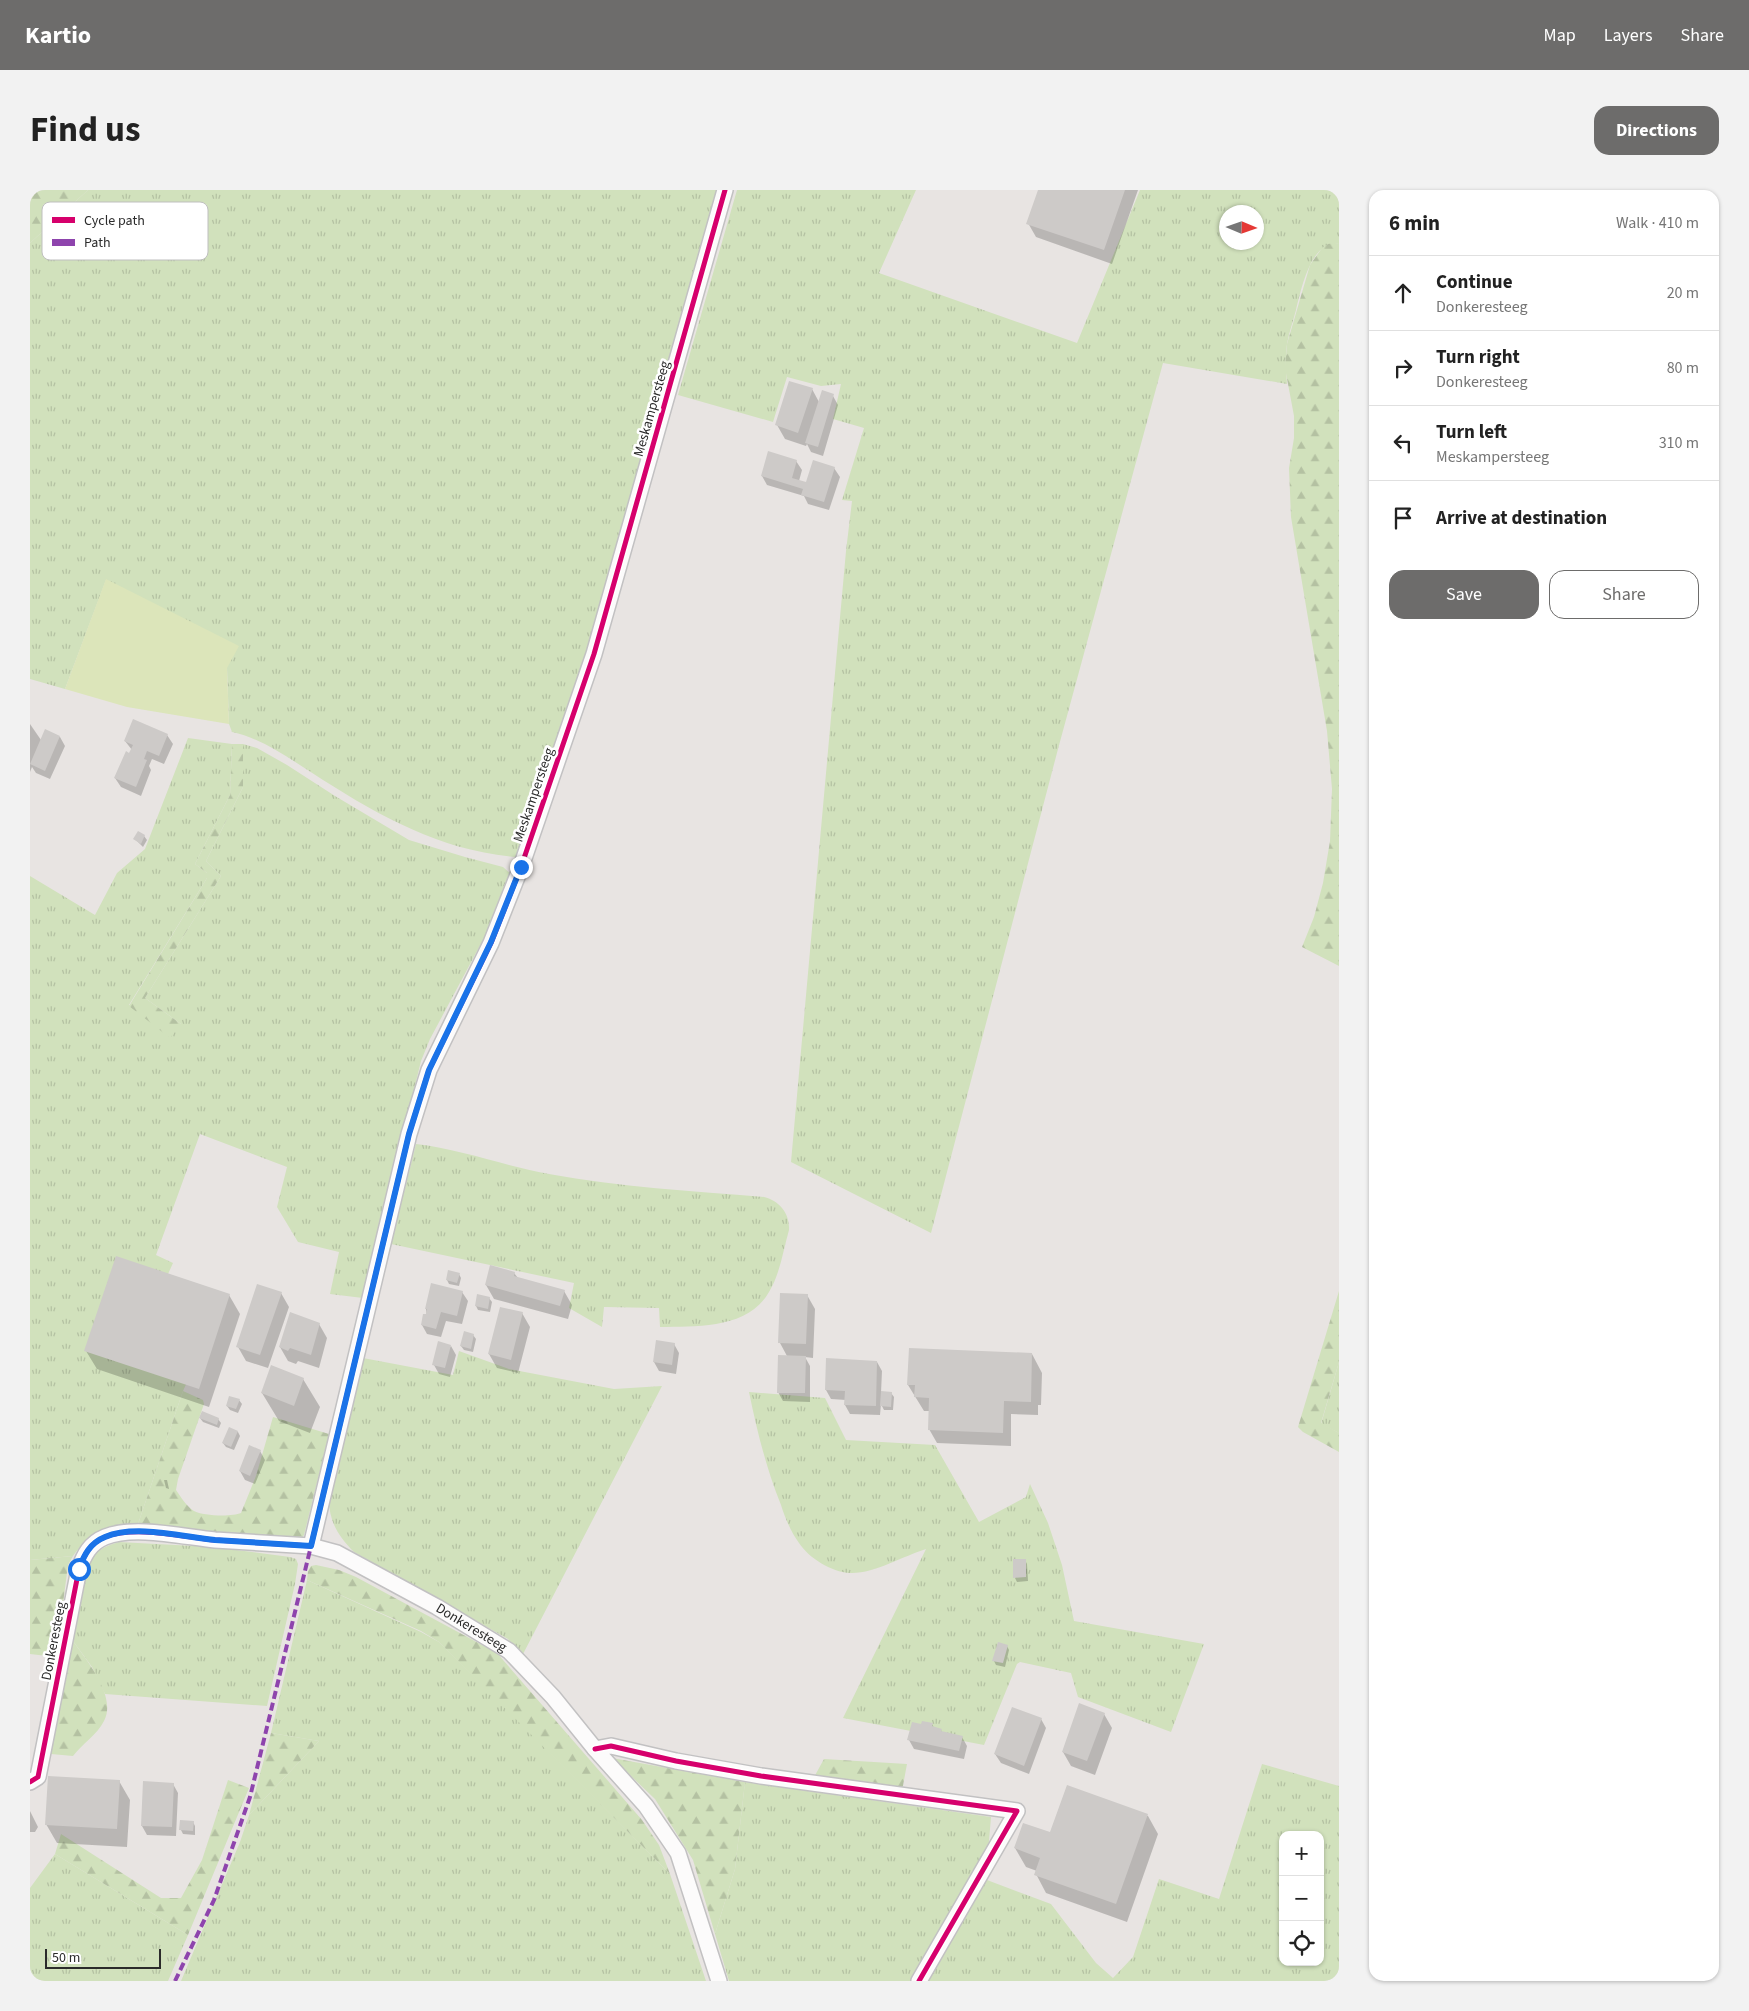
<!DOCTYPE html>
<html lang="en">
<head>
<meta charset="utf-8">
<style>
  body { margin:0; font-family:"Source Sans 3",sans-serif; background:#f2f2f2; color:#222 }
  .controls { position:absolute; right:15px; bottom:15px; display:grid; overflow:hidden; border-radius:10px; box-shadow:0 1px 4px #0004 }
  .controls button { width:45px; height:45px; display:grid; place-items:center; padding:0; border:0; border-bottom:1px solid #e0e0e0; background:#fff; color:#222; font:25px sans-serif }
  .compass { position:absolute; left:1189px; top:15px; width:45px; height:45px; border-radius:50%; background:#fff; box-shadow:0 1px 4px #0004; rotate:92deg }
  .scale { position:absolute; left:15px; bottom:12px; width:116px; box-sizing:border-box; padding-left:5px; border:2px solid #2b2b2b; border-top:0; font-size:14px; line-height:18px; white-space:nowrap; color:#2b2b2b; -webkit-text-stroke:4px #fff; paint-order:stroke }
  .stop { position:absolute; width:15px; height:15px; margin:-11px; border:4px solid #1a73e8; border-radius:50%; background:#fff }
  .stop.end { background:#1a73e8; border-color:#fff; box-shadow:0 1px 5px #0008 }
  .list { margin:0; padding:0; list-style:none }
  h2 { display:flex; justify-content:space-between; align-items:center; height:65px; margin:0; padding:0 20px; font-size:21px }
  h2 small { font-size:16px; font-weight:400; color:#767676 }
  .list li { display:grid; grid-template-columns:32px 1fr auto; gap:15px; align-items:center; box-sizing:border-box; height:75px; padding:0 20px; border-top:1px solid #e0e0e0 }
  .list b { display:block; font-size:19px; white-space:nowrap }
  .list p { margin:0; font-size:16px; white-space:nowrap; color:#767676 }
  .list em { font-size:16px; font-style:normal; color:#767676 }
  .actions { display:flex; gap:10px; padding:15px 20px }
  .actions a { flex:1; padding:11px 0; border:1px solid #6d6c6b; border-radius:15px; text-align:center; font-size:18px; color:#6d6c6b }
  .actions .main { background:#6d6c6b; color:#fff }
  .icon { flex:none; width:28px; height:28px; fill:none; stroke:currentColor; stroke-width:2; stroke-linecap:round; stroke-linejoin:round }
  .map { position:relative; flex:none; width:1309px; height:1791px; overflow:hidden; border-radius:15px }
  header { display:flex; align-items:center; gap:30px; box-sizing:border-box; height:70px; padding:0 25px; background:#6d6c6b; color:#fff }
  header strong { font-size:24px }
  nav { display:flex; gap:28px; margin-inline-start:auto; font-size:18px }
  .intro { display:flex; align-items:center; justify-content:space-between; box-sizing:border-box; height:120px; padding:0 30px }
  h1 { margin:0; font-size:35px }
  .button { padding:12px 22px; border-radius:15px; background:#6d6c6b; color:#fff; font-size:18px; font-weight:700 }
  main { display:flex; gap:30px; padding:0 30px }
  aside { flex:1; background:#fff; border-radius:15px; box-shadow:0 1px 4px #0004 }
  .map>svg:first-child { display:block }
  .grass { fill:url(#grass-tufts); fill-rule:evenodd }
  .forest { fill:url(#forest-firs) }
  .pitch { fill:#dce5ba }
  .shadow { fill:#0003 }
  .building { fill:#cdcac8 }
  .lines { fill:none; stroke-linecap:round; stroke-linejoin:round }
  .minor-casing { stroke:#c2c1c2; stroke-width:18 }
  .minor { stroke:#fcfbfb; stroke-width:15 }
  .quiet { stroke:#8e44ad; stroke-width:4; stroke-dasharray:8 4; stroke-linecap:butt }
  .cycleway-casing { stroke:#fff; stroke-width:8 }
  .cycleway { stroke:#d6006c; stroke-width:5 }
  .route { stroke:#1a73e8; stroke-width:6 }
  .labels { text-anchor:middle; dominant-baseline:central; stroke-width:5; stroke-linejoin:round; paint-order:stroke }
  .street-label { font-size:14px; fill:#2b2b2b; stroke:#fff }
  .key { fill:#fff; stroke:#bfbfbf; stroke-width:1 }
  .key-label { font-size:14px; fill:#2b2b2b }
</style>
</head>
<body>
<header>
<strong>Kartio</strong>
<nav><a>Map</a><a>Layers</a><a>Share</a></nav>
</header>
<div class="intro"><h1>Find us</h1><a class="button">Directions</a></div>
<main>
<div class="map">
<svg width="1309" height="1791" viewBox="0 0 1309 1791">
  <defs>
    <pattern id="grass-tufts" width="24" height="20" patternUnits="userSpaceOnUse" patternTransform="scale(1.25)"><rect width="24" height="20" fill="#d1e1bc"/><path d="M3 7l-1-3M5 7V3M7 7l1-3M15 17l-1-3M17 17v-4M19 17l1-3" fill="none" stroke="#b4c1a2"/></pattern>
    <pattern id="forest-firs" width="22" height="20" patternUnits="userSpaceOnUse" patternTransform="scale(1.25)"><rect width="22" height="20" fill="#d1e1bc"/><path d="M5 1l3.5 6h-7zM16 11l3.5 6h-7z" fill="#b4c1a2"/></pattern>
  </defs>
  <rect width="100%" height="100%" fill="#e8e4e2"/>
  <path class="grass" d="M 58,0 L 691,0 C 626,223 568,449 486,667 C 413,661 353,628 293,590 C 264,572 235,549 202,542 L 199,534 L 197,478 L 76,390 L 35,499 L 0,489 L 0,53 Z
    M 707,0 L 886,0 L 849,83 L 1047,153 L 1110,0 L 1309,0 L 1309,54 C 1281,49 1271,100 1266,120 C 1263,131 1259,143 1257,154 C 1255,168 1256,180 1257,194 L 1133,173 L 1028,559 L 901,1043 L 761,972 L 816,361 L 822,311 L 812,310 L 834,238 L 803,229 L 811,194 L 791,196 L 757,187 L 743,232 L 648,205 ZM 1196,22 L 1226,22 L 1226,52 L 1196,52 Z
    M 158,548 L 202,554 L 200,605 L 165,674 L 177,683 L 177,688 L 99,815 L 151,834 L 115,808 L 191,686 L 176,671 L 213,597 L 213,554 L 227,558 L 257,575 L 305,606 L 379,650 L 435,667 L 473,677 L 481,684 L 476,691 L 454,748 L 400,849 L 391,871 L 333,1108 L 300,1104 L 309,1062 L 268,1052 L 247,1017 L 257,977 L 170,944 L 126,1065 L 143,1073 L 116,1133 L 164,1177 L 153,1201 L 107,1337 C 79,1342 60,1342 43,1366 L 0,1370 L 0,686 L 65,725 L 87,683 L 115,659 Z
    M 386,954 C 431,959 474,976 519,984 C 590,997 662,1001 734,1007 C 750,1011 760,1024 759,1040 C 753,1061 750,1084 739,1102 C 718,1139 667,1136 630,1137 L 629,1118 L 574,1117 L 572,1137 L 539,1118 L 544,1093 L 361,1054 Z
    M 429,1161 L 479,1179 L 584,1199 L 632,1196 L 492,1466 L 478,1449 L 324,1362 C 309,1347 299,1332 299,1310 L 333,1168 L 423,1185 Z
    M 1309,1172 L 1309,1243 L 1291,1234 Z
    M 719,1202 L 795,1208 L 816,1250 L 905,1255 L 949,1332 L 996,1307 L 1000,1294 L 1018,1333 L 1032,1375 L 1044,1431 L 1174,1454 L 1141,1542 L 1048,1507 L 1041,1483 L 990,1472 L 987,1474 L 954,1555 L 813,1528 L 896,1359 C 873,1366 844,1384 820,1383 C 801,1382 779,1368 769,1353 C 761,1342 755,1328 751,1315 C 736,1278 727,1241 719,1202 Z
    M 89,1352 L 183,1357 L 260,1367 L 266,1369 L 268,1374 L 265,1394 L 237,1516 L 75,1504 L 62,1477 L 43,1451 L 52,1381 C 59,1364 72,1357 89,1352 Z
    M 277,1390 L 391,1442 L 409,1452 L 472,1514 L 640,1684 L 676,1791 L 151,1791 L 210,1652 L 219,1625 L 289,1551 L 241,1543 Z
    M 1232,1574 L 1309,1596 L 1309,1791 L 897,1791 L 957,1690 L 1021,1714 L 1066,1773 L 1083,1788 L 1103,1767 L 1129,1689 L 1189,1709 ZM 1253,1645 L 1290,1645 L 1290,1772 L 1253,1772 Z
    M 715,1592 L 961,1627 L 958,1663 L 882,1791 L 699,1791 L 685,1744 L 705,1679 Z
    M 25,1664 L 158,1745 L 138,1791 L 0,1791 L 0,1698 Z"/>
  <path class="forest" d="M 0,0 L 58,0 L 0,53 Z
    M 1305,53 L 1309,54 L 1309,776 L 1272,757 L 1284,727 L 1293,693 L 1300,651 L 1302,599 L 1297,541 L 1261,327 L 1259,278 L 1264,248 L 1264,226 L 1255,178 L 1257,154 L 1280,75 L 1292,58 L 1298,54 Z
    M 202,554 L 213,554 L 213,597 L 176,671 L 191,686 L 115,808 L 151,834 L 140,848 L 99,816 L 177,688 L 177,683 L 165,674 L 200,605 Z
    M 1309,1101 L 1309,1172 L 1291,1233 L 1309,1243 L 1309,1262 L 1273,1242 L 1268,1237 Z
    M 153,1201 L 173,1210 L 174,1214 L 148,1289 L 146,1300 C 151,1307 156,1316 164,1321 C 173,1326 202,1327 211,1323 L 226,1286 L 243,1227 L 299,1244 L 274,1345 L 267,1355 L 107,1337 Z
    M 43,1366 L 38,1375 L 26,1467 L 0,1464 L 0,1370 Z
    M 286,1375 L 309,1380 L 326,1387 L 467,1463 L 612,1630 L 629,1655 L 640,1684 L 409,1452 L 391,1441 L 277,1390 L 278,1381 L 281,1376 Z
    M 43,1451 C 57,1471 87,1506 74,1531 C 67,1545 52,1554 43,1566 L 21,1564 Z
    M 241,1543 L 289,1551 L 219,1625 Z
    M 582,1568 L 715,1592 L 705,1679 L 685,1744 L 663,1670 L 625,1609 Z
    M 794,1569 L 877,1574 L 872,1601 L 783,1589 Z
    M 198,1590 L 219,1598 L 158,1745 L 25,1664 L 31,1644 L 131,1708 L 151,1708 L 172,1670 Z"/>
  <path class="pitch" d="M 76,389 L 209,456 L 197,478 L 199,534 L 97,517 L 35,499 Z"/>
  <path class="shadow" d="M 1009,0 L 1108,0 L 1082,74 L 1006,47 L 998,33 Z
    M 782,199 L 789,212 L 803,206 L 808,215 L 793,266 L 781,262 L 777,254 L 776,256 L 755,249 L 747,235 Z
    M 766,271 L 772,280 L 769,291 L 776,293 L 804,278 L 810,287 L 799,320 L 778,314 L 774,306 L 737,295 L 732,286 Z
    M 0,534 L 11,550 L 30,547 L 35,556 L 20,589 L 6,583 L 2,577 L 0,582 Z
    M 137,545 L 143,554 L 134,574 L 122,569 L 119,576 L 121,580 L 111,606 L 91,597 L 85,588 L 102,560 L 95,551 Z
    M 114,646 L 117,650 L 113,657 L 105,649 Z
    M 484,1083 L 488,1088 L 534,1101 L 542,1115 L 538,1129 L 464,1109 L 456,1095 Z
    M 429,1084 L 431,1088 L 429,1096 L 419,1094 L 417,1090 Z
    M 432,1102 L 438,1111 L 432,1134 L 416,1131 L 411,1147 L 397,1144 L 392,1135 L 397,1126 L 396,1119 Z
    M 251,1103 L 259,1117 L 238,1178 L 216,1171 L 208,1157 Z
    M 199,1105 L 210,1124 L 179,1217 L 67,1179 L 56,1161 Z
    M 777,1105 L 785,1119 L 783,1168 L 775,1167 L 780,1176 L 780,1212 L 753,1211 L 748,1202 L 757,1166 L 750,1153 Z
    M 459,1108 L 462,1112 L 460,1122 L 448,1120 L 446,1116 Z
    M 492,1123 L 500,1137 L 488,1183 L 467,1178 L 459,1164 Z
    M 289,1134 L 297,1148 L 289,1178 L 268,1171 L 266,1174 L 258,1171 L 250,1157 Z
    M 443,1145 L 446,1149 L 443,1162 L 434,1160 L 431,1156 Z
    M 627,1152 L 644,1154 L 649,1163 L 646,1184 L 629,1181 L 624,1172 Z
    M 421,1156 L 426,1165 L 420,1187 L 409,1184 L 404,1175 Z
    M 1002,1164 L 1012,1183 L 1011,1215 L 1008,1215 L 1008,1225 L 981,1224 L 981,1256 L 907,1253 L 899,1239 L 900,1221 L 894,1221 L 878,1195 Z
    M 797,1169 L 847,1172 L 852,1181 L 851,1203 L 861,1203 L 864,1207 L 863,1220 L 854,1220 L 851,1214 L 850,1225 L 820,1224 L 815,1215 L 816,1210 L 801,1209 L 796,1200 Z
    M 273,1189 L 290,1217 L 280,1243 L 249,1231 L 232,1203 Z
    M 209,1210 L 212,1214 L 208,1223 L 200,1220 L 197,1216 Z
    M 170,1228 L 188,1229 L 191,1233 L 189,1238 L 173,1232 Z
    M 200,1239 L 208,1242 L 210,1246 L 204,1260 L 196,1257 L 193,1253 Z
    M 230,1261 L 235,1270 L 225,1294 L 215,1290 L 210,1281 Z
    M 134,1290 L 137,1290 L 139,1299 L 136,1298 Z
    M 995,1370 L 997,1374 L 998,1391 L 987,1392 L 985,1388 Z
    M 977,1456 L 979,1460 L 975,1477 L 966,1475 L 964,1471 Z
    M 1074,1524 L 1082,1538 L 1065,1585 L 1041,1576 L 1033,1562 Z
    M 1011,1529 L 1016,1538 L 999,1584 L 971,1573 L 965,1564 Z
    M 902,1534 L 904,1538 L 911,1540 L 912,1542 L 932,1547 L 937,1556 L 934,1569 L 884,1559 L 879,1550 L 892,1535 Z
    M 89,1591 L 100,1610 L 97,1657 L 27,1653 L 16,1634 Z
    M 143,1594 L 148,1603 L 146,1646 L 117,1645 L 112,1636 Z
    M 1037,1597 L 1118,1626 L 1128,1644 L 1097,1732 L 1016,1703 L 1006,1684 L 1007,1681 L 996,1677 L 985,1658 L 1020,1644 Z
    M 0,1621 L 8,1637 L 5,1642 L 0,1642 Z
    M 163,1632 L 165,1636 L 165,1645 L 153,1644 L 151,1640 Z"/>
  <path class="building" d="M 1008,0 L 1095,0 L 1074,60 L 996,34 Z
    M 759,191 L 783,198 L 768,243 L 745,235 Z
    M 792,200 L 804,204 L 788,257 L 775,253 Z
    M 738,261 L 767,270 L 762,288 L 776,292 L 783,270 L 805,277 L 794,312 L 771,305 L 773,299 L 731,286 Z
    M 103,529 L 138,544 L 129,566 L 117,561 L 114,569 L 117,570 L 106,597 L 84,588 L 96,561 L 99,563 L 103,555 L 94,551 Z
    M 15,539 L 30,546 L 15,581 L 0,574 Z
    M 108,641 L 115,645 L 111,654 L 103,649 Z
    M 86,1066 L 200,1104 L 169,1199 L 54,1161 Z
    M 460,1075 L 485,1082 L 484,1086 L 535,1100 L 530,1116 L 455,1095 Z
    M 418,1080 L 430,1083 L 427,1093 L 416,1090 Z
    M 401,1093 L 433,1101 L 427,1126 L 411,1122 L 406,1139 L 391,1135 L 393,1124 L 396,1124 L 397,1119 L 395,1119 Z
    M 227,1094 L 252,1102 L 230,1165 L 206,1157 Z
    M 750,1103 L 778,1104 L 776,1154 L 748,1153 Z
    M 447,1104 L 460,1107 L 458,1119 L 445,1116 Z
    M 470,1117 L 493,1122 L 481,1170 L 458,1164 Z
    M 260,1122 L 290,1133 L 281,1165 L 260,1158 L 258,1161 L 249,1157 Z
    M 434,1141 L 444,1144 L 441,1159 L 430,1156 Z
    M 626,1150 L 645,1153 L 642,1175 L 623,1172 Z
    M 408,1151 L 421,1155 L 415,1178 L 402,1175 Z
    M 879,1158 L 1002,1163 L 1001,1212 L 974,1211 L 973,1243 L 898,1240 L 899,1208 L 884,1207 L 885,1195 L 877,1195 Z
    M 748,1165 L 776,1166 L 775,1203 L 747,1203 Z
    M 796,1168 L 847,1171 L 846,1216 L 814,1215 L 815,1201 L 795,1200 Z
    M 241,1175 L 274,1188 L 264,1216 L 231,1203 Z
    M 851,1201 L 862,1202 L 861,1217 L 850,1216 Z
    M 199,1206 L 210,1209 L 206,1219 L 196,1216 Z
    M 172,1221 L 189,1228 L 187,1235 L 169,1228 Z
    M 199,1237 L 208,1241 L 201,1257 L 192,1253 Z
    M 219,1255 L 231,1260 L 220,1286 L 209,1281 Z
    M 983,1369 L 996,1369 L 996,1387 L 983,1388 Z
    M 968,1452 L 978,1455 L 973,1473 L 962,1471 Z
    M 1049,1513 L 1075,1523 L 1057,1571 L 1032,1562 Z
    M 982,1517 L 1012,1528 L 994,1576 L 964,1564 Z
    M 892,1531 L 903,1533 L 902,1536 L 912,1539 L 911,1541 L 933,1546 L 929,1561 L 877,1550 L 882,1532 L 891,1534 Z
    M 18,1586 L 90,1590 L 87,1639 L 15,1635 Z
    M 113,1591 L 144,1593 L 142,1637 L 111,1636 Z
    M 1037,1595 L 1118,1624 L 1086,1714 L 1004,1685 L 1010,1668 L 984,1658 L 993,1633 L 1020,1642 Z
    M 150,1630 L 164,1631 L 163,1641 L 149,1640 Z"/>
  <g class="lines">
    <g class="minor-casing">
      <g id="minor">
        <path d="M 281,1356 L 379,944 L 399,880 L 461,753 L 491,677 L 564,464 L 695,0"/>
        <path d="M 565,1559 L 581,1556 L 646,1571 L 731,1586 L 987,1621 L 889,1791"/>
        <path id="s1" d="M 0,1592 L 8,1587 L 49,1379 C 54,1365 60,1353 75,1347 C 104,1335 154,1347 185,1350 C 217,1352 249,1354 281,1356 L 307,1363 L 407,1417 L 479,1461 L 523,1507 L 565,1559 L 616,1616 L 648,1663 L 689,1791"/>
      </g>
    </g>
    <use href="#minor" class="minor"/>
    <path class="quiet" d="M 145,1791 L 184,1710 L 220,1607 L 281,1356"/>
    <g class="cycleway-casing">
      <path id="cycleway" d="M 565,1559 L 581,1556 L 646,1571 L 731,1586 L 987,1621 L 889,1791
        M 0,1592 L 8,1587 L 49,1379 C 54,1365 60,1353 75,1347 C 104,1335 154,1347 185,1350 C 217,1352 249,1354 281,1356 L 379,944 L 399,880 L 461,753 L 491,677 L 564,464 L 695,0"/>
    </g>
    <use href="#cycleway" class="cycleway"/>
  </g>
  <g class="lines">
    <path class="route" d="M 49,1379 C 54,1365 60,1353 75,1347 C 106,1334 153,1347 185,1350 C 217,1352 249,1354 281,1356 L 379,944 L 399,880 L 461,752 L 491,677"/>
  </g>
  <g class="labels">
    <g class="street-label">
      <text transform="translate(622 219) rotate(-74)">Meskampersteeg</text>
      <text transform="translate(504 605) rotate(-71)">Meskampersteeg</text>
      <text stroke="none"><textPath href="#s1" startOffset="652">Donkeresteeg</textPath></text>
      <text transform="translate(24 1451) rotate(-79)">Donkeresteeg</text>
    </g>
  </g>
  <rect x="12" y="12" width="166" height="58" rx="8" class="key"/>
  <rect x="22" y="27" width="23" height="6" fill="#d6006c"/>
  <rect x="22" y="49" width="23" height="7" fill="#8e44ad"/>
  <g class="key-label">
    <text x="54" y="35">Cycle path</text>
    <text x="54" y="57">Path</text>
  </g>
</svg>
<div class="controls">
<button>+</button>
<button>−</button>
<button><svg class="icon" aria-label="locate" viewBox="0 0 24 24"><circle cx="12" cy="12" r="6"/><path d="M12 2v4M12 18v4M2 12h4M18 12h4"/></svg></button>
</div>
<svg class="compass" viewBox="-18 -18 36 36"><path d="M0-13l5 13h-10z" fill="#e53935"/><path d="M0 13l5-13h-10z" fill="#767676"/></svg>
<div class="scale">50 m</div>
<div class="stop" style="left:49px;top:1379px"></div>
<div class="stop end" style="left:491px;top:677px"></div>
</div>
<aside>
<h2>6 min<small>Walk · 410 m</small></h2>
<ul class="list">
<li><svg class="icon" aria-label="ahead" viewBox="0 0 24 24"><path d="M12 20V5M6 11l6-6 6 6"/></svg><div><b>Continue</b><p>Donkeresteeg</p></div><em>20 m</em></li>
<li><svg class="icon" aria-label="right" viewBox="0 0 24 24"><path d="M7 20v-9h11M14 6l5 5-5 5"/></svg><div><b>Turn right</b><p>Donkeresteeg</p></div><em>80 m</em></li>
<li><svg class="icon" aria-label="left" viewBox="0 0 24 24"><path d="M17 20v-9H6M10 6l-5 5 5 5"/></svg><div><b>Turn left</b><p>Meskampersteeg</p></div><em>310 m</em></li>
<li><svg class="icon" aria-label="arrive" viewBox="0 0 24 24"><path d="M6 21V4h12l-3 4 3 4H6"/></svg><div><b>Arrive at destination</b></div></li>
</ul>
<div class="actions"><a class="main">Save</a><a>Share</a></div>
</aside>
</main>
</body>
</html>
